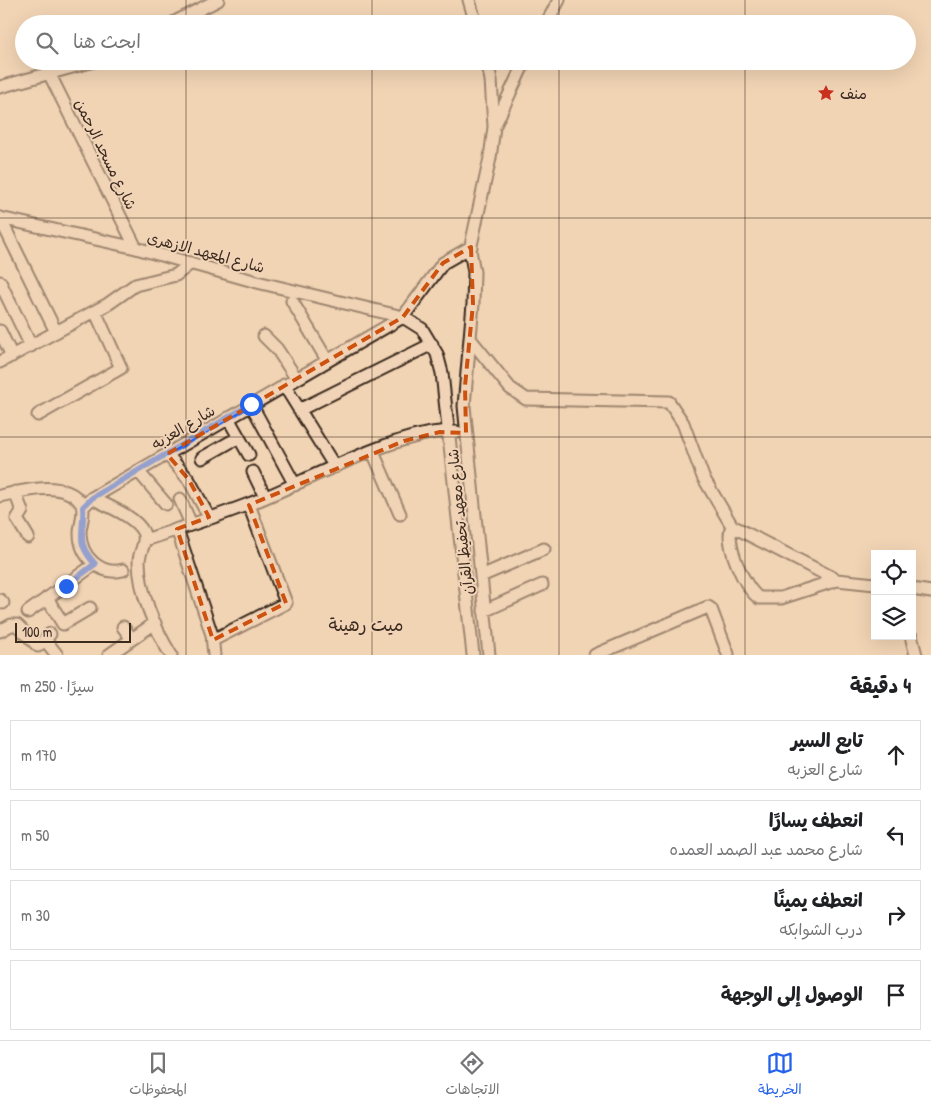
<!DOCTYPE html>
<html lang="ar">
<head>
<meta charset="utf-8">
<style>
  body { margin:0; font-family:"Patrick Hand","Playpen Sans Arabic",sans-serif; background:#f2f2f2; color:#202124; direction:rtl }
  .controls { position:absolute; right:15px; bottom:15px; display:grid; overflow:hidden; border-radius:0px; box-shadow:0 5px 20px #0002 }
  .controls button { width:45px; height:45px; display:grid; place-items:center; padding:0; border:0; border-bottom:1px solid #e0e0e0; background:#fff; color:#202124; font:25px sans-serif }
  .scale { position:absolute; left:15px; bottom:12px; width:116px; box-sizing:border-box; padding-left:5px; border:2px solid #3b2a1e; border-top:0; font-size:14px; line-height:18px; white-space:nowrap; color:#3b2a1e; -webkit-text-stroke:4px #f1d4b8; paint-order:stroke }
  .stop { position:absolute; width:15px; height:15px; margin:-11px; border:4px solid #2563eb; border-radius:50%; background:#fff }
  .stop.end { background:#2563eb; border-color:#fff; box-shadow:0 1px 5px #0008 }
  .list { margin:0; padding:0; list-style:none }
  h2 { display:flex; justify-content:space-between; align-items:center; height:65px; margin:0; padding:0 20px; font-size:21px }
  h2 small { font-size:16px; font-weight:400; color:#757577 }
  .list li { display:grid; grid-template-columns:32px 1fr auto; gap:15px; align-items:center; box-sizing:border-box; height:70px; margin:0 10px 10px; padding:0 10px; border:1px solid #e0e0e0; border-radius:0px }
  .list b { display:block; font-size:19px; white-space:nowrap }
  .list p { margin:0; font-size:16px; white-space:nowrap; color:#757577 }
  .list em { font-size:16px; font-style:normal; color:#757577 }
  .icon { flex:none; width:28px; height:28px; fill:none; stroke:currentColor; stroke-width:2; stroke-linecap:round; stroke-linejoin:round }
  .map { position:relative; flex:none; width:931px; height:655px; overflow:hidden; direction:ltr }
  .search { position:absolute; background:#fff; box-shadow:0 5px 20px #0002; left:15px; right:15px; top:15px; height:55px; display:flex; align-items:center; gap:12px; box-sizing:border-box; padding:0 18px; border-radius:28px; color:#757577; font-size:19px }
  .sheet { height:385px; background:#fff }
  nav { display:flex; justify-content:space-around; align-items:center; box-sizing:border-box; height:70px; border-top:1px solid #e0e0e0; background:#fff; font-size:14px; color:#757577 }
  nav a { display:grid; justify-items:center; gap:2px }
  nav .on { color:#2563eb }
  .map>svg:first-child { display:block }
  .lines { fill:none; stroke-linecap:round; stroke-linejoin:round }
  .minor-casing { stroke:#3b2a1e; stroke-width:15 }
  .minor { stroke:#f1d4b8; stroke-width:11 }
  .route { stroke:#2563eb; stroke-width:6 }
  .marked { fill:none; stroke:#ce520f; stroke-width:4; stroke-dasharray:10 6; stroke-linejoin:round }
  .grid { fill:none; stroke:#3b2a1e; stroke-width:1; stroke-opacity:0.55 }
  .labels { text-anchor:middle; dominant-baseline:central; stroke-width:4; stroke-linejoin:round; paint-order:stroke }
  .poi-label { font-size:15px; fill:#3b2a1e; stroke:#f1d4b8; text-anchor:start }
  .street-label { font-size:15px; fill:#3b2a1e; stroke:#f1d4b8 }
  .quarter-label { font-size:18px; fill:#3b2a1e; stroke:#f1d4b8 }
</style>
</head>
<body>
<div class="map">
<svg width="931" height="655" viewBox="0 0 931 655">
  <rect width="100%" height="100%" fill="#f1d4b4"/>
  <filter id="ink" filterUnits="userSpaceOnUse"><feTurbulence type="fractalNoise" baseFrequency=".02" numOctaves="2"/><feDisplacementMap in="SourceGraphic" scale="10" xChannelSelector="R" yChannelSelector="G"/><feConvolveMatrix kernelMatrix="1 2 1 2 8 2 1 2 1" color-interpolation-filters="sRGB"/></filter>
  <g filter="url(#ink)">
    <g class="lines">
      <g class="minor-casing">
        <path id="minor" d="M 469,0 L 476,24
          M 171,24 L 218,0
          M 546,24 L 559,0
          M 487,61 L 491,80 L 494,126
          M 49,73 L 136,248
          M 0,87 L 94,61
          M 0,218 L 136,248 L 257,282 L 403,317 L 422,329 L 437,354 L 442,373 L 473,655
          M 0,218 L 56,332
          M 0,282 L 31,346
          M 292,301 L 327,360
          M 0,331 L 12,356
          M 264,336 L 277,349 L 296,378
          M 471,340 L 510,388 L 526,399 L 669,402 L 683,423 L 703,477 L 732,526 L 837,580 L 875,584
          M 0,362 L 108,304 L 135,285 L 176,275 L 191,263
          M 284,385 L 335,467
          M 251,404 L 295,485
          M 299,410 L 432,344
          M 38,415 L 121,368 L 95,311
          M 228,418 L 249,455
          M 373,452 L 400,514
          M 167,454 L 189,480 L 209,517
          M 202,458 L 239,437
          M 138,471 L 166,504
          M 253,472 L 265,497
          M 15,492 L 22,511 L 17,519 L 28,537
          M 0,496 C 23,491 64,479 81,503 C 86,511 80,524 80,533 C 80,556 100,576 123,570
          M 92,498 C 107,506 135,516 143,532 C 148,542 139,551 139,561 C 139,592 155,629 171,655
          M 180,499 L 191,524
          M 83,507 L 92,498 L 403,317 L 443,263 L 471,247
          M 732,526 C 724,542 744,588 759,598 L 781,598 L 837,580
          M 177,529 L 212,635 L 214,655
          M 145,540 C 179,529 215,517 249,504 C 300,485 406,425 457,432
          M 481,576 L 544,549
          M 912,589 L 931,592
          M 47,598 L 63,624 L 90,608
          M 0,600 L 3,603
          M 484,611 L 542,585
          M 28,612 L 95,564
          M 123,627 L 132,639
          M 0,631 L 11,625 L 17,625 L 38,646 L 50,634
          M 911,636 L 916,655
          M 45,640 L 57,655
          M 213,640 L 286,603 L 249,505
          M 109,655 L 155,623
          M 489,655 L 464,406 L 473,304 L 474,272 L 470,250 L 490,158 L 494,127 L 525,61
          M 595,655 L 708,607 L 711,609 L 728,654"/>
      </g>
      <use href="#minor" class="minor"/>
    </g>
  </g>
  <g class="lines" filter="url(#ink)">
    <path class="route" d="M 66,586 L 95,564 C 74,541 85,533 83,507 L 92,498 L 251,404"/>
  </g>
  <path d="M0 0H931V655H0ZM 471,247 L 473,304 L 465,386 L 466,433 L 440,432 L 404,441 L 249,505 L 286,603 L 213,640 L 177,529 L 209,517 L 189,480 L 167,454 L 403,317 L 443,263 Z" fill="#f1d4b4" fill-opacity=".55" fill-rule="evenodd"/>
  <path class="marked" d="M 471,247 L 473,304 L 465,386 L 466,433 L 440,432 L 404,441 L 249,505 L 286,603 L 213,640 L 177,529 L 209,517 L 189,480 L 167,454 L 403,317 L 443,263 Z"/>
  <path class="grid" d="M 186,0 L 186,24M 372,0 L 372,24M 559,0 L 559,24M 745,0 L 745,24M 186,61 L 186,655M 372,61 L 372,655M 559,61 L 559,655M 745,61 L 745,655M 0,218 L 931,218M 0,437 L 931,437"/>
  <defs>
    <g id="sight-bare" transform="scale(1.35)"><path d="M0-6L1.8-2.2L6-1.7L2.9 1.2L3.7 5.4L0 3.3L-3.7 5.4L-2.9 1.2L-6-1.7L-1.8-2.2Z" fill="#c8321e" stroke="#f1d4b8" stroke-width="2.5" paint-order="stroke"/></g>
  </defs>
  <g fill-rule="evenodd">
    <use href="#sight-bare" x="826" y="93"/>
  </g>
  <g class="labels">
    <g class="poi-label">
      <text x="840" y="93">منف</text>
    </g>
    <g class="street-label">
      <text transform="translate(106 154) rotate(64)">شارع مسجد الرحمن</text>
      <text transform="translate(206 252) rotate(15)">شارع المعهد الازهرى</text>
      <text transform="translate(183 427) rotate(-31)">شارع العزبه</text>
      <text transform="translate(460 522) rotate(-96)">شارع معهد تحفيظ القرآن</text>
    </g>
    <g class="quarter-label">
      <text x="366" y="624">ميت رهينة</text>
    </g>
  </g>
</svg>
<div class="controls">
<button><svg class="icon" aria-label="locate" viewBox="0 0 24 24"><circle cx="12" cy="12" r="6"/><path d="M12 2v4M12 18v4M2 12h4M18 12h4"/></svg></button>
<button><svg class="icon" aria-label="layers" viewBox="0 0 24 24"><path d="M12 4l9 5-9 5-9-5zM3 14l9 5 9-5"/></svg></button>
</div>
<div class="scale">100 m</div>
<div class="stop" style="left:251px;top:404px"></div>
<div class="stop end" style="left:66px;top:586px"></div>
<div class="search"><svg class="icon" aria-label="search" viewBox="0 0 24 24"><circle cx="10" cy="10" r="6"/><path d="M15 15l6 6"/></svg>ابحث هنا</div>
</div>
<section class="sheet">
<h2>4 دقيقة<small>سيرًا · 250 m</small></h2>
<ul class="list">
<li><svg class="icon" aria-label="ahead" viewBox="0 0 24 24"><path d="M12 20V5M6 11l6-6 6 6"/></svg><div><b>تابع السير</b><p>شارع العزبه</p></div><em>170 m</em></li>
<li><svg class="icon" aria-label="left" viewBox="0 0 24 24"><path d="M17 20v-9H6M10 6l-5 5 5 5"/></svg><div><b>انعطف يسارًا</b><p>شارع محمد عبد الصمد العمده</p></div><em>50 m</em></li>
<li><svg class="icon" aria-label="right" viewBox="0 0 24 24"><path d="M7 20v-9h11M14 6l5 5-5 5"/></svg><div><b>انعطف يمينًا</b><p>درب الشوابكه</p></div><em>30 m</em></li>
<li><svg class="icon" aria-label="arrive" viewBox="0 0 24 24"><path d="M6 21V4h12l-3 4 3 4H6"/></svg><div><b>الوصول إلى الوجهة</b></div></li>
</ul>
</section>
<nav>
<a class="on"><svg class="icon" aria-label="map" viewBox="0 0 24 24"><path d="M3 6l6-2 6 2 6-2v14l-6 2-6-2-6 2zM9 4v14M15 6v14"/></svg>الخريطة</a>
<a><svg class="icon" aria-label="directions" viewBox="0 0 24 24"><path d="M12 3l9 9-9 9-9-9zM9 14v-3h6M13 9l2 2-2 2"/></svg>الاتجاهات</a>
<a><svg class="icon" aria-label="saved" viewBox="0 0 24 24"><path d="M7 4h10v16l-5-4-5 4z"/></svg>المحفوظات</a>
</nav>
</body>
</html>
